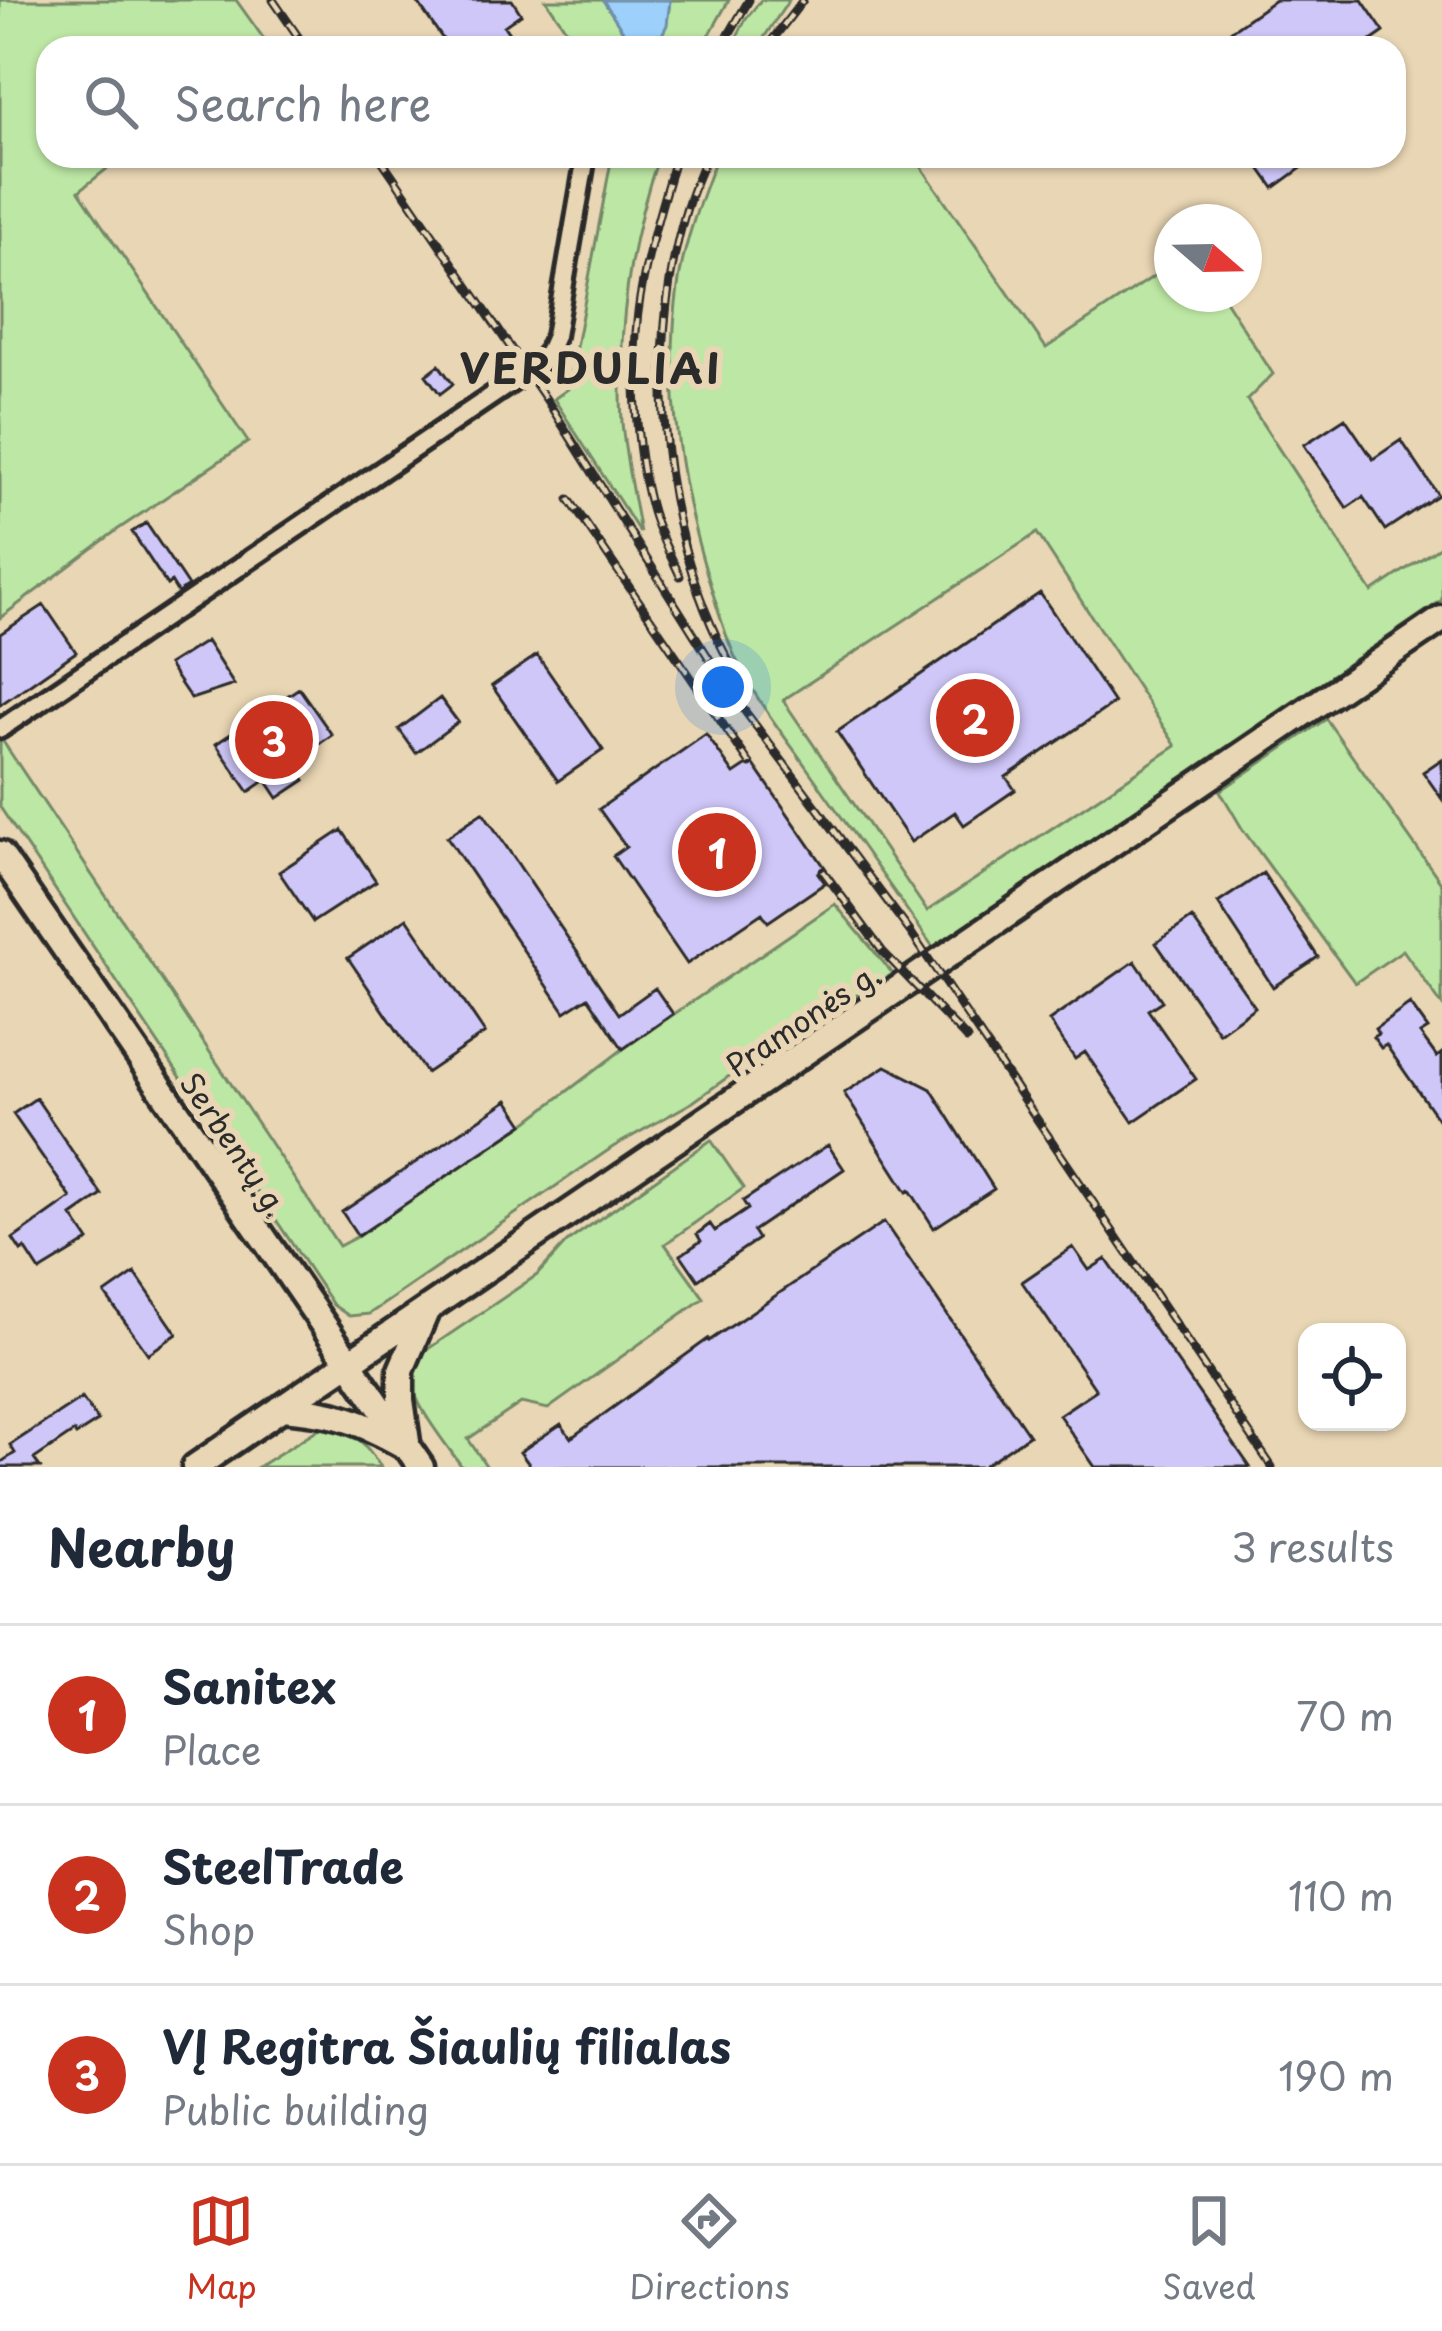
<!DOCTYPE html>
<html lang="en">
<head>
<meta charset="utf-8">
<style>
  body { margin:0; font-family:"Playpen Sans",sans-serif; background:#f2f2f3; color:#1f2937 }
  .controls { position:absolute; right:36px; bottom:36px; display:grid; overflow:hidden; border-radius:24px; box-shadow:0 3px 9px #0004 }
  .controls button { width:108px; height:108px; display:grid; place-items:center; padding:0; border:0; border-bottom:3px solid #e0e1e3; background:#fff; color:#1f2937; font:60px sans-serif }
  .compass { position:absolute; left:1154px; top:204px; width:108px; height:108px; border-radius:50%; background:#fff; box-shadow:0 3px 9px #0004; rotate:110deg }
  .you { position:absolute; left:723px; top:687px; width:42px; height:42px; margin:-30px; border:9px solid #fff; border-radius:50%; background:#1a73e8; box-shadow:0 0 0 18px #1a73e833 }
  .badge { display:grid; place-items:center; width:78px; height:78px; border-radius:50%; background:#c8321e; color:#fff; font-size:39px; font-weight:700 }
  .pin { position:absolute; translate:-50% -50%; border:6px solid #fff; box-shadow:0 3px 12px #0006 }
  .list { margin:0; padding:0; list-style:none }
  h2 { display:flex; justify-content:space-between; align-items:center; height:156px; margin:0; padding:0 48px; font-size:51px }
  h2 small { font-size:39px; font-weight:400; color:#747a83 }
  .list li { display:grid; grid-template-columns:78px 1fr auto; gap:36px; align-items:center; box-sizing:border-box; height:180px; padding:0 48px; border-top:3px solid #e0e1e3 }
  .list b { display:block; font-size:45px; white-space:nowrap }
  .list p { margin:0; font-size:39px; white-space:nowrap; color:#747a83 }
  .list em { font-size:39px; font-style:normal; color:#747a83 }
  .icon { flex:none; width:66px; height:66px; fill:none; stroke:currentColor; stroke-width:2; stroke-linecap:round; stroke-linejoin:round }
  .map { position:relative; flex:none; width:1442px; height:1467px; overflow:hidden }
  .search { position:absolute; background:#fff; box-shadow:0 3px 9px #0004; left:36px; right:36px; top:36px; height:132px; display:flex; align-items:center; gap:30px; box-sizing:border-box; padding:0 42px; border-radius:36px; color:#747a83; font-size:45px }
  .sheet { height:696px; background:#fff }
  nav { display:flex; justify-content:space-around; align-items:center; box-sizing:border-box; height:168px; border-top:3px solid #e0e1e3; background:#fff; font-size:33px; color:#747a83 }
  nav a { display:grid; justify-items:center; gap:6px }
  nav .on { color:#c8321e }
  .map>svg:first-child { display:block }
  .green { fill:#bde7a4; stroke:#748968; stroke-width:3; fill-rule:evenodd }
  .water { fill:#9dd1fb; stroke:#6f8fa8; stroke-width:3 }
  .building { fill:#d0c7f9; stroke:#2b2b2b; stroke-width:3 }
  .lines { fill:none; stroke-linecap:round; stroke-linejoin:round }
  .minor-casing { stroke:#2b2b2b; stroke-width:26 }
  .secondary-casing { stroke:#2b2b2b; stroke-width:33 }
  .minor { stroke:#e9d6b4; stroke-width:16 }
  .secondary { stroke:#e9d6b4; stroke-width:24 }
  .rail-casing { stroke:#2b2b2b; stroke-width:9 }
  .rail { stroke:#e9d6b4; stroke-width:4.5; stroke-dasharray:14; stroke-linecap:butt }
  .labels { text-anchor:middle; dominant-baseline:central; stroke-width:12; stroke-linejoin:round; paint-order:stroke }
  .street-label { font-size:30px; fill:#2b2b2b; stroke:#e9d6b4 }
  .district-label { font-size:42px; font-weight:bold; letter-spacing:3px; fill:#2b2b2b; stroke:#e9d6b4 }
</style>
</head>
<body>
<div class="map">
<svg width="1442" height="1467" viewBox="0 0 1442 1467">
  <rect width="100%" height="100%" fill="#e9d6b4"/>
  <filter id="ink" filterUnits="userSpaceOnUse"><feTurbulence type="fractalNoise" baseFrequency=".00833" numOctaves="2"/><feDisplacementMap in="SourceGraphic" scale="24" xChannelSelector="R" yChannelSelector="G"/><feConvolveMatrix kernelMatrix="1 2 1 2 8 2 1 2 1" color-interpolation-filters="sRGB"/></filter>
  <g filter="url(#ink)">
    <path class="green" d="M 0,0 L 236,0 L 269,46 L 48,48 L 48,156 L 123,156 L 79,191 L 248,442 L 117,530 L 0,618 Z
      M 546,0 L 603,0 L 634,48 L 579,48 Z
      M 670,0 L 729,0 L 702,48 L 652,48 C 666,35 668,18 670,0 Z
      M 761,0 L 789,0 L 757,48 L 731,48 L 746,19 Z
      M 612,156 L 659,156 C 629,239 617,335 622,422 C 625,459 634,497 640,533 L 554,399 L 568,389 Z
      M 717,156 L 914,156 L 1046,348 L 1172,264 L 1172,294 L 1221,294 L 1273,374 L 1247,400 L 1372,592 L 1442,545 L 1442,600 L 933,947 C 891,887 849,827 807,768 C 783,734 755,699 737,661 C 725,637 718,609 710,584 C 680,488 664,387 678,287 C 684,242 701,198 717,156 ZM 1037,533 L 1176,746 L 927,911 L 783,700 Z
      M 1326,719 L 1442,884 L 1442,1005 L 1403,950 L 1355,983 L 1243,830 L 1220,791 Z
      M 0,737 L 339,1246 L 358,1236 L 524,1124 L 623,1049 L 835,904 L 893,974 L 774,1044 L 693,1102 L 613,1147 L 369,1314 L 349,1316 L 333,1305 L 0,807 Z
      M 711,1140 L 744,1188 L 665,1244 L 704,1298 L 548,1409 L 521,1403 L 468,1439 L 487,1467 L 462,1467 C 448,1446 411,1403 412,1378 C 412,1367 419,1360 425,1351 L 537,1275 L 567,1242 Z
      M 323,1426 C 356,1431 362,1440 381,1467 L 258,1467 Z"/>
    <path class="water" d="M 603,0 L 670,0 L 667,25 L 656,46 L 634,48 Z"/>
    <path class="building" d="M 416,0 L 512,0 L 521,14 L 504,26 L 519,48 L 449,48 Z
      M 1275,0 L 1362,0 L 1384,32 L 1361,48 L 1206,48 Z
      M 1262,156 L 1318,156 L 1274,188 L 1255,161 Z
      M 439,365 L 453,384 L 440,394 L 426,375 Z
      M 1345,418 L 1373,459 L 1401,440 L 1438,495 L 1385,530 L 1363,497 L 1347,508 L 1304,445 Z
      M 146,523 L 188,586 L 178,593 L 171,582 L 167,585 L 132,532 Z
      M 1040,593 L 1114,703 L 1006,777 L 1015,790 L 964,825 L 955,812 L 911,842 L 837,732 Z
      M 44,605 L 76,652 L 0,705 L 0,634 Z
      M 206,641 L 234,685 L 191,699 L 168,665 Z
      M 537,655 L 603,750 L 558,781 L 492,686 Z
      M 299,688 L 332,735 L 293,762 L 305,780 L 278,798 L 266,780 L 249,792 L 216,744 Z
      M 440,698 L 458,722 L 416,753 L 399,729 Z
      M 706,734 L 734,774 L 752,762 L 826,869 L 818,873 L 825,883 L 768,922 L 762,913 L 687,964 L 613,856 L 626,847 L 599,809 Z
      M 1442,759 L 1442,799 L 1423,772 Z
      M 483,812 L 619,1014 L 655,988 L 673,1014 L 623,1049 L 588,997 L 565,1012 L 447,837 Z
      M 342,830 L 376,881 L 313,922 L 279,872 Z
      M 1263,873 L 1318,957 L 1273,987 L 1218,903 Z
      M 407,918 L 485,1033 L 426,1073 L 348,958 Z
      M 1192,918 L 1255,1007 L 1219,1033 L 1156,943 Z
      M 1135,961 L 1162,1001 L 1148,1010 L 1196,1079 L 1133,1122 L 1085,1052 L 1075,1059 L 1049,1021 Z
      M 1410,1004 L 1428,1029 L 1420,1034 L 1437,1057 L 1442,1053 L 1442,1125 L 1386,1045 L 1381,1048 L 1373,1037 L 1378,1034 L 1375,1029 Z
      M 886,1066 L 931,1089 L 994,1189 L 934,1228 L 910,1190 L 907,1192 L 844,1093 Z
      M 36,1098 L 102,1195 L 72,1216 L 89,1241 L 40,1271 L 25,1248 L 21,1251 L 13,1239 L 71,1198 L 13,1114 Z
      M 508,1100 L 524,1124 L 358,1236 L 342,1212 Z
      M 828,1145 L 844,1169 L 753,1231 L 758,1239 L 698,1280 L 681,1255 L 701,1241 L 697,1234 L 710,1224 L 715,1231 L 748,1209 L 743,1201 Z
      M 884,1222 L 1029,1435 L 982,1467 L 531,1467 L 520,1452 L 561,1424 L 571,1438 L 708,1339 L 709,1341 Z
      M 1073,1247 L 1089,1270 L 1106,1259 L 1250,1467 L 1095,1467 L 1059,1415 L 1096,1390 L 1022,1282 Z
      M 135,1273 L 177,1334 L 148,1354 L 105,1294 Z
      M 82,1398 L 98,1421 L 76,1435 L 74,1432 L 34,1459 L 40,1467 L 0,1467 L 0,1463 L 15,1453 L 10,1445 Z"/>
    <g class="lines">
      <g class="minor-casing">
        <path id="minor" d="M 0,729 L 527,372 L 547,354 L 555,336 L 586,156"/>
      </g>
      <g class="secondary-casing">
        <path id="secondary" d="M 0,854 L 421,1467
          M 281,1408 C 333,1412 356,1419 403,1445
          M 407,1442 L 401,1400 L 401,1370 L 427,1309
          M 195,1467 L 1442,619"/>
      </g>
      <use href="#minor" class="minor"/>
      <use href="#secondary" class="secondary"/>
      <g class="rail-casing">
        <path id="rail" d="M 273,0 L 306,48
          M 721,48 L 749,0
          M 766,48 L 803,0
          M 379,156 L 548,402 L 729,690 L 911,933 L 1272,1467
          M 676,156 C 662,203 648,250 640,298 C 630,359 635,450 651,508 C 657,531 670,554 680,576
          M 707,156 C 636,306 653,540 740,680
          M 569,499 L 750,764
          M 823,871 L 883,952 L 967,1039"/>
      </g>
      <use href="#rail" class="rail"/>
    </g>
  </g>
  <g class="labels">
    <g class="street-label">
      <text transform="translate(802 1019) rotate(-34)">Pramonės g.</text>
      <text transform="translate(235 1144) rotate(56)">Serbentų g.</text>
    </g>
    <g class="district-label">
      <text x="591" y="366">VERDULIAI</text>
    </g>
  </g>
</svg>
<div class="controls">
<button><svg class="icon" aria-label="locate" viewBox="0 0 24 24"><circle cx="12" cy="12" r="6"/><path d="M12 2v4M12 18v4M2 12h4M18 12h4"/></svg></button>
</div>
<svg class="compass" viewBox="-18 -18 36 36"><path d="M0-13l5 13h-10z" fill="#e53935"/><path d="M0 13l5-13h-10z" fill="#747a83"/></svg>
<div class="you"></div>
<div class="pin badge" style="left:717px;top:852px">1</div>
<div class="pin badge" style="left:975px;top:718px">2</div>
<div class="pin badge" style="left:274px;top:740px">3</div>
<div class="search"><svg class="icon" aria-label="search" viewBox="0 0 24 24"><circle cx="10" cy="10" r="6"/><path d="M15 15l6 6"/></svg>Search here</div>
</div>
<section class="sheet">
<h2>Nearby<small>3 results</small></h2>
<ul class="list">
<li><span class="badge">1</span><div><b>Sanitex</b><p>Place</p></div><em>70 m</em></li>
<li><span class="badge">2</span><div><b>SteelTrade</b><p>Shop</p></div><em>110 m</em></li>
<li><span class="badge">3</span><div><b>VĮ Regitra Šiaulių filialas</b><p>Public building</p></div><em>190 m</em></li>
</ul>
</section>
<nav>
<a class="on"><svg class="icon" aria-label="map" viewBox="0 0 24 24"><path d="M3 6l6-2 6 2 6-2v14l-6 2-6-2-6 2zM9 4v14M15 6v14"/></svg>Map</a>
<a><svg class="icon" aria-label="directions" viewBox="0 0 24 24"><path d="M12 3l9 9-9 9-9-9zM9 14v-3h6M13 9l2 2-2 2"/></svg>Directions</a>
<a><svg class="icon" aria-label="saved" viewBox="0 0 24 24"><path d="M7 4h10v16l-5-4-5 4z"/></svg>Saved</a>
</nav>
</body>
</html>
